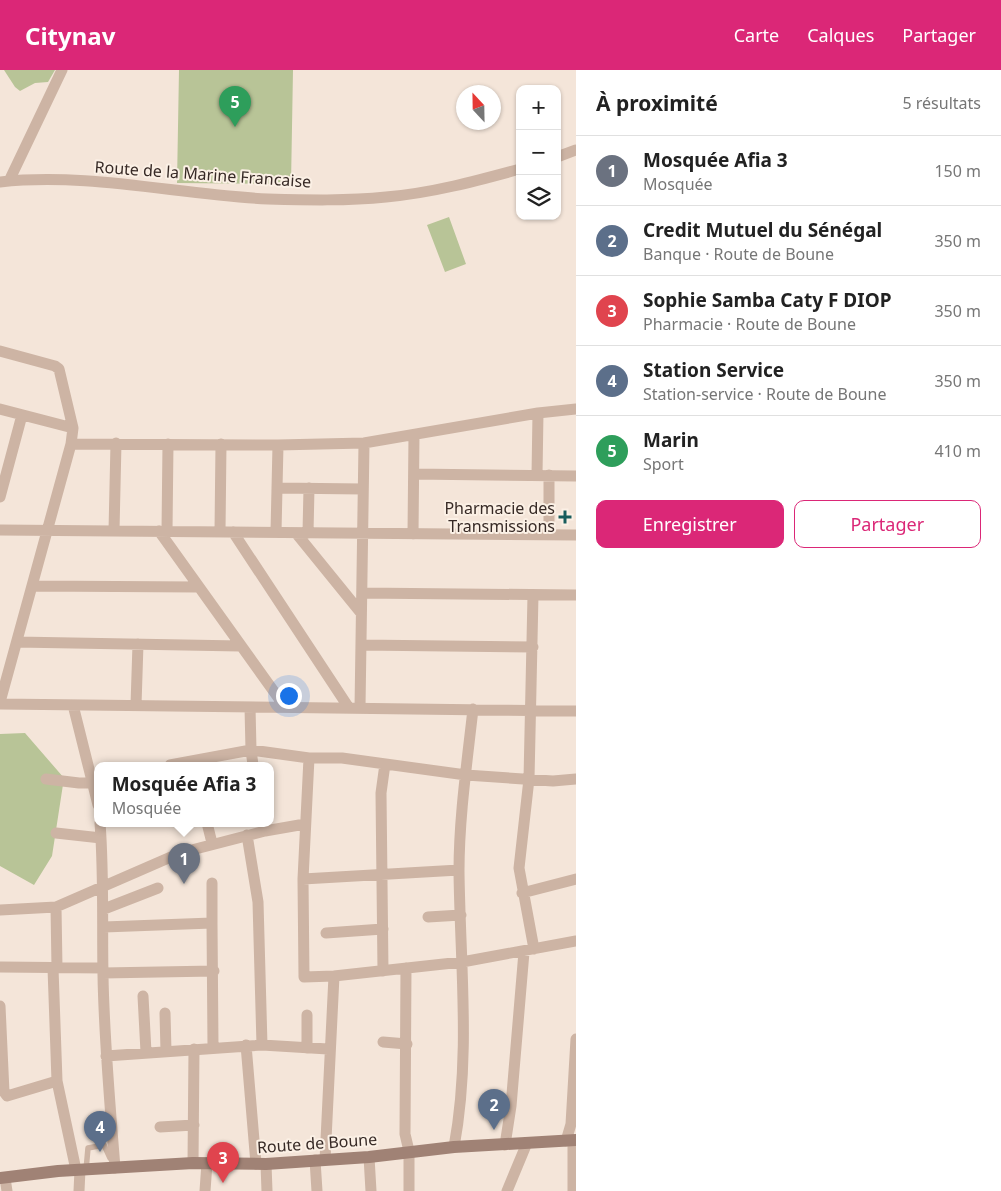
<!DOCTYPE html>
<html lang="fr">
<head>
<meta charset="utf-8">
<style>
  body { margin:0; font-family:"Noto Sans",sans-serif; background:#f6f6f6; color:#222 }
  .controls { position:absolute; right:15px; top:15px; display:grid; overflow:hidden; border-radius:10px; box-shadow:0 1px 4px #0004 }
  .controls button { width:45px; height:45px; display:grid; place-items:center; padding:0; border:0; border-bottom:1px solid #e0e0e0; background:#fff; color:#222; font:25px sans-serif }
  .compass { position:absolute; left:456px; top:15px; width:45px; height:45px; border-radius:50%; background:#fff; box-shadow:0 1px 4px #0004; rotate:338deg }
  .you { position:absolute; left:288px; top:625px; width:18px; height:18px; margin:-12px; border:4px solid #fff; border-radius:50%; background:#1a73e8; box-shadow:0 0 0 8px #1a73e833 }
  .badge { display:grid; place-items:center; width:32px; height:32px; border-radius:50%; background:#db2777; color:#fff; font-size:16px; font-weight:700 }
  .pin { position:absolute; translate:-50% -41px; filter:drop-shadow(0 1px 2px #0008) }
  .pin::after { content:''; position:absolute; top:26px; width:18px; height:15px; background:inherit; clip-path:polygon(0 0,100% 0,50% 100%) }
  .popup { position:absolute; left:94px; top:692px; width:180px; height:65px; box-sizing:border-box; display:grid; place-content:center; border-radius:10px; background:#fff; filter:drop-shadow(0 1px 4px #0005); font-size:16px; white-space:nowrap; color:#767676 }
  .popup b { font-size:19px; color:#222 }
  .popup::after { content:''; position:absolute; left:50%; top:100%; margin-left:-10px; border:10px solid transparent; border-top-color:#fff }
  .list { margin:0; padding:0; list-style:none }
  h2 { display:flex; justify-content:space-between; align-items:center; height:65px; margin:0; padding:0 20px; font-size:21px }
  h2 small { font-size:16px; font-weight:400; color:#767676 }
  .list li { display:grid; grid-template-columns:32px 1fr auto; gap:15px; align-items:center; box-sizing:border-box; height:70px; padding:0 20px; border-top:1px solid #e0e0e0 }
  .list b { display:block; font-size:19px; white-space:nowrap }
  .list p { margin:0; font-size:16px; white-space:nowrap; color:#767676 }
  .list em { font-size:16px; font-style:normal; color:#767676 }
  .actions { display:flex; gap:10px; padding:15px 20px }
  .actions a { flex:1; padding:11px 0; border:1px solid #db2777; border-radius:10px; text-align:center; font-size:18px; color:#db2777 }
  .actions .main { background:#db2777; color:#fff }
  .icon { flex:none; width:28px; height:28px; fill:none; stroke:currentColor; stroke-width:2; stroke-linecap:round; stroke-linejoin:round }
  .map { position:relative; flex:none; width:576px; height:1121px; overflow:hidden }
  header { display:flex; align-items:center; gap:30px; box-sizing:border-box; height:70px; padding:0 25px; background:#db2777; color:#fff }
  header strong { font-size:24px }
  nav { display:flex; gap:28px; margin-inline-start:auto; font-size:18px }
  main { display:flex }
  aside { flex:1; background:#fff }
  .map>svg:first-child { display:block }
  .green { fill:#b8c497 }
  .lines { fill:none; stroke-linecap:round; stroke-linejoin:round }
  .lane { stroke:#cdb4a4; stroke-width:5.5 }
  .street { stroke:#cdb4a4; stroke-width:11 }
  .secondary { stroke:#a08275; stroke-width:12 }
  .poi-dot { fill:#185c5c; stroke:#fbf0e5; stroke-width:2 }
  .labels { text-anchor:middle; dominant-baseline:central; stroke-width:4; stroke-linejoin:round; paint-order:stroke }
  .street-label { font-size:16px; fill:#372a26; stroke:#fbf0e5 }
  .poi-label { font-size:16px; fill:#372a26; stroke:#fbf0e5; text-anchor:end }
</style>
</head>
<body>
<header>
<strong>Citynav</strong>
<nav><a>Carte</a><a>Calques</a><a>Partager</a></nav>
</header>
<main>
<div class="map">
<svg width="576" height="1121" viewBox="0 0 576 1121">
  <rect width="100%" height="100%" fill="#f4e5d9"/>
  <path class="green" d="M 4,0 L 55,0 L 48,12 L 35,13 L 20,21 L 15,17 Z
    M 179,0 L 293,0 L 291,114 L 177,113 Z
    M 449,147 L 466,194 L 445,202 L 427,155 Z
    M 25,663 L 64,708 L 52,786 L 34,815 L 0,796 L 0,664 Z"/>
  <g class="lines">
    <path class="lane" d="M 86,1100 L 88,1078 L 104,1075 L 110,1088"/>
    <path class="street" d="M 557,87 L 576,80
      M 9,111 L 62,0
      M 0,112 C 89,102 179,125 268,129 C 307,130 347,131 386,127 C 432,123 476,111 520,99
      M 0,281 L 55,296 L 59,299 L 73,358 L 71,374 L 0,632
      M 0,339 L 73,358
      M 71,374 L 278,375 L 364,373 L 538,343 L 576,339
      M 414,404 L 576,406
      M 537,405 L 538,343
      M 277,418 L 363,419
      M 0,427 L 22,345
      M 0,460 L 576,465
      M 114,461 L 116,373
      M 159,461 L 285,637
      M 167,461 L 168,374
      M 220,462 L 221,374
      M 233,462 L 349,638
      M 276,462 L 278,375
      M 296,463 L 361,543
      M 308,463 L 309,418
      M 413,464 L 414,365
      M 549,465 L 549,405
      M 33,516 L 198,517
      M 362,523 L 576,525
      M 533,525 L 529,709 L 519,798 L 534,879
      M 17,572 L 240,576
      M 361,575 L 533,577
      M 0,634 L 576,641
      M 73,635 L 98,735
      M 136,635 L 138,574
      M 250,637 L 251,680 L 253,695
      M 360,638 L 364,373
      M 309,688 L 303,809 L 304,907 L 334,906 L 462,892 L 576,871
      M 170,695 L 251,680 L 309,688 L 342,688 L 466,705 L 553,711 L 576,709
      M 46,709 L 79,713 L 98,712
      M 100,753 C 104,804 102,854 103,905 C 104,969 110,1034 115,1098
      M 207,753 L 212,773
      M 56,763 L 101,768
      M 247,765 L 258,832 L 262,975
      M 303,809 L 459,800
      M 212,813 L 212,853
      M 522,823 L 576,809
      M 56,837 L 57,898
      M 104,839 L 158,818
      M 0,840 L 56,837 L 180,783 L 265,761 L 305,754
      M 428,847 L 461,845
      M 104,857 L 212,853 L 213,976
      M 326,863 L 383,859
      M 0,897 L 103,898
      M 53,898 L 57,1011 L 76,1100
      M 406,898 L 405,1064 L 409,1081 L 409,1121
      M 383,901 L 381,723 L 385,694
      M 103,903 L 214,901
      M 143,926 L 146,982
      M 0,936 L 4,1022 L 7,1026 L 57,1011
      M 165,943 L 166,981
      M 307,945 L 307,978
      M 383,972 L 407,974
      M 246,975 L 256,1094
      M 106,986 L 262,975 L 328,979
      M 160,1057 L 194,1055
      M 573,1070 L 573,1121
      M 566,1071 L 571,1054 L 576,969
      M 505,1075 L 511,1036 L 524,882
      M 454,1077 C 471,986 460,893 459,801 C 459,748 467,693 473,639
      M 369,1087 L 371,1121
      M 315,1090 L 317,1121
      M 325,1090 L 334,906
      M 193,1093 L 194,979
      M 266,1094 L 267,1121
      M 5,1108 L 7,1121
      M 79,1121 L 80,1100
      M 205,1121 L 207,1093
      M 507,1121 L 527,1073"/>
    <path class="secondary" d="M 0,1108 L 58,1101 L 193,1093 L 266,1094 L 369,1087 L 454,1077 L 576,1070"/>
  </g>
  <path class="poi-dot" d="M562.5 439.5h5v5h5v5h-5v5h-5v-5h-5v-5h5z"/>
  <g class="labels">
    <g class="street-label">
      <text transform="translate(203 104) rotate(4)">Route de la Marine Francaise</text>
      <text transform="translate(317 1073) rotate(-4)">Route de Boune</text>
    </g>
    <g class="poi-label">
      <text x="555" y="438">Pharmacie des<tspan x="555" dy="18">Transmissions</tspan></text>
    </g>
  </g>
</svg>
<div class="controls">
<button>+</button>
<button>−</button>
<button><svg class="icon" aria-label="layers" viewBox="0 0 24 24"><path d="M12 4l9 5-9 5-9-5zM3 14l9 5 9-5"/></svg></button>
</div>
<svg class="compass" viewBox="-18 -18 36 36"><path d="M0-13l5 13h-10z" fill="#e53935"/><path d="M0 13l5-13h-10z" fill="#767676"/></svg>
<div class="you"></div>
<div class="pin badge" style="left:184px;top:814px;background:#6b7280">1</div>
<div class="popup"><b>Mosquée Afia 3</b>Mosquée</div>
<div class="pin badge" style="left:494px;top:1060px;background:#5c6f8a">2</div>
<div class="pin badge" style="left:223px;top:1113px;background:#e0444e">3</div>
<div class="pin badge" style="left:100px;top:1082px;background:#5c6f8a">4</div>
<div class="pin badge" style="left:235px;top:57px;background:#2e9e5b">5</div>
</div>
<aside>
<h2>À proximité<small>5 résultats</small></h2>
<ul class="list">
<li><span class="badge" style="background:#6b7280">1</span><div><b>Mosquée Afia 3</b><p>Mosquée</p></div><em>150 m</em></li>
<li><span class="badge" style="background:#5c6f8a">2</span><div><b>Credit Mutuel du Sénégal</b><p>Banque · Route de Boune</p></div><em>350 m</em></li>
<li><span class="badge" style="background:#e0444e">3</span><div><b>Sophie Samba Caty F DIOP</b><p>Pharmacie · Route de Boune</p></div><em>350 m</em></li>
<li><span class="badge" style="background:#5c6f8a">4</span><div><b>Station Service</b><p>Station-service · Route de Boune</p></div><em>350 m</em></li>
<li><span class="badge" style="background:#2e9e5b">5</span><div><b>Marin</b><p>Sport</p></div><em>410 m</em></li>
</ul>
<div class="actions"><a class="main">Enregistrer</a><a>Partager</a></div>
</aside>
</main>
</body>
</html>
